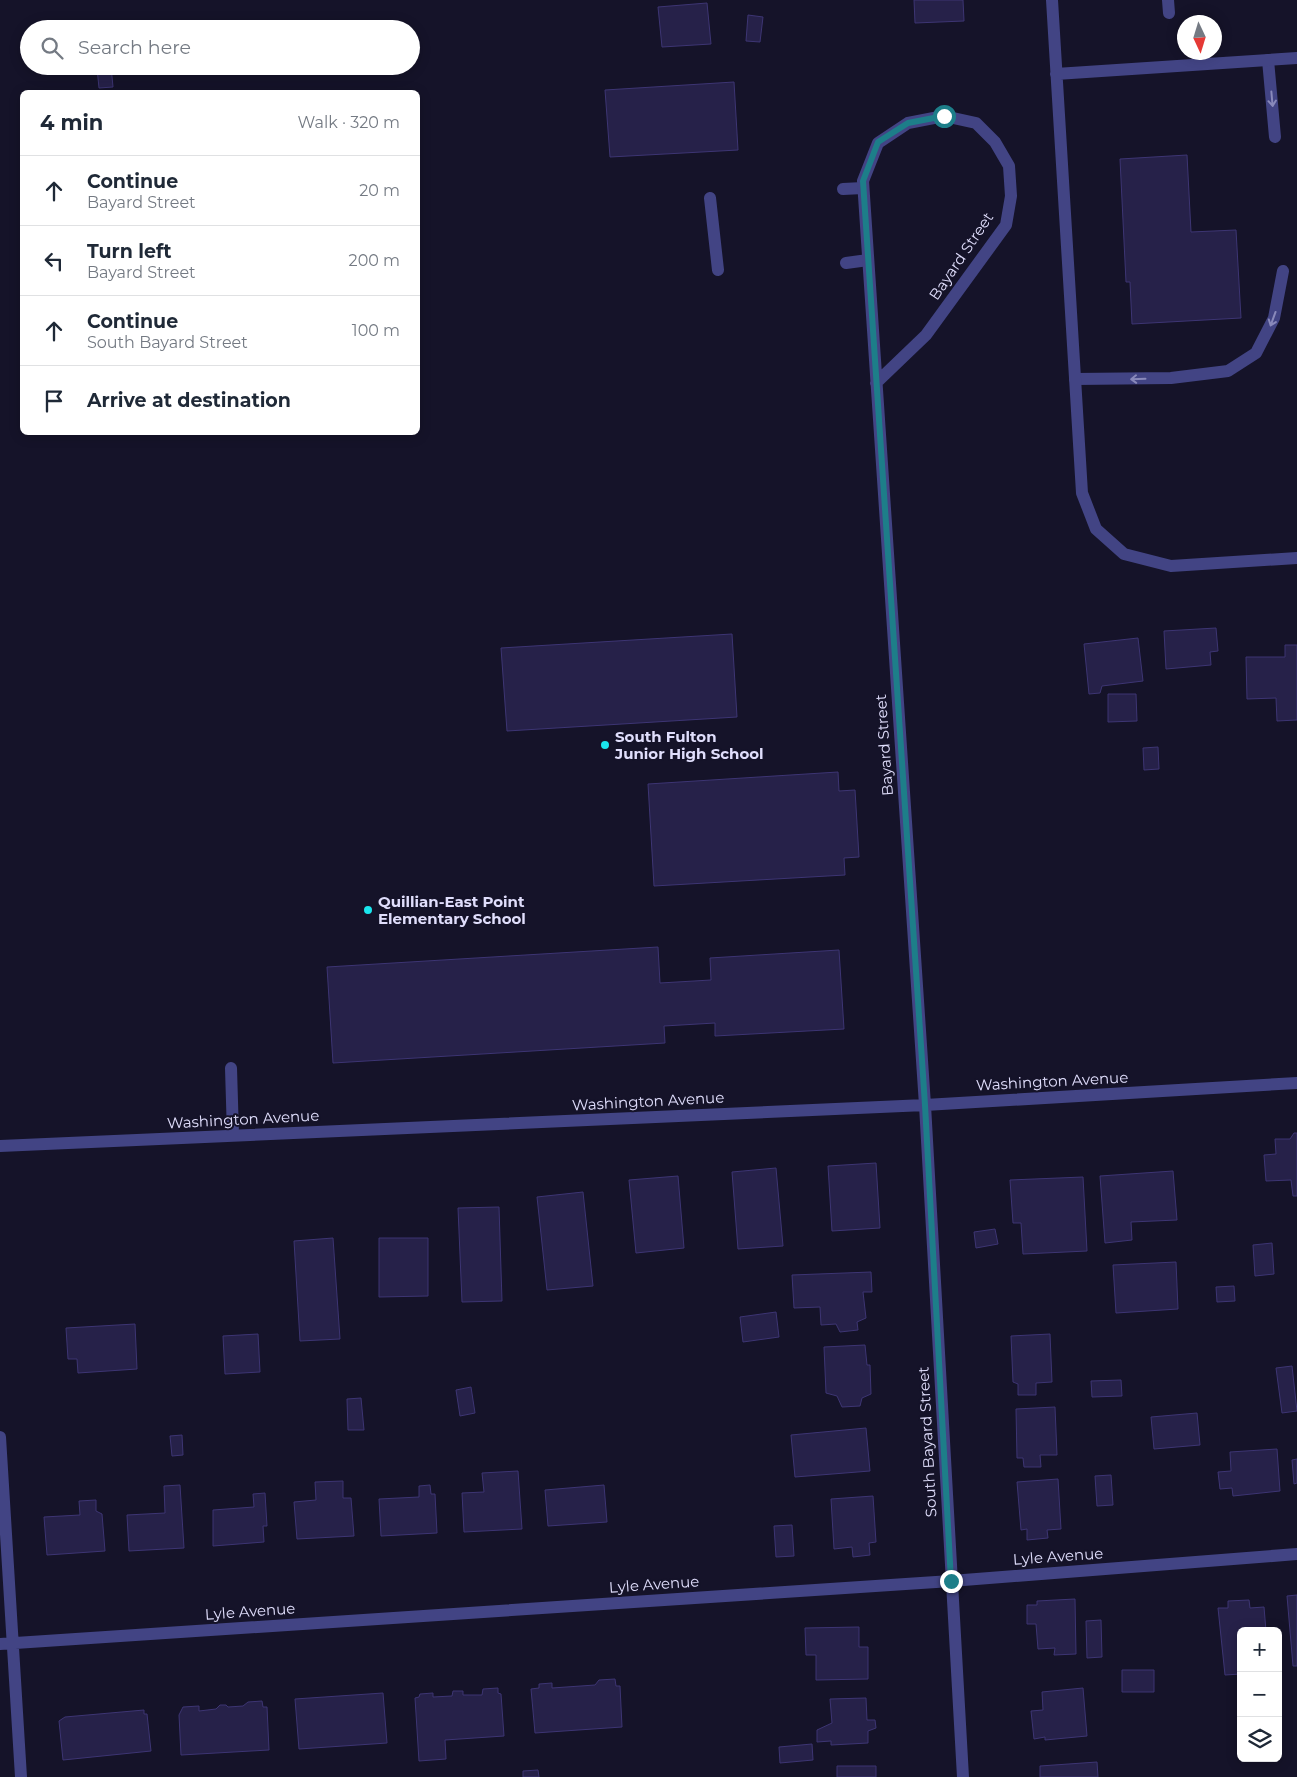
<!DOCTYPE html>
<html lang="en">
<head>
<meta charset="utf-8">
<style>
  body { margin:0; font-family:Montserrat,sans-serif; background:#f2f2f3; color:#1f2937 }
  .controls { position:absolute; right:15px; bottom:15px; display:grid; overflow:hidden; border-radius:8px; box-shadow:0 2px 12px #0003 }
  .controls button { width:45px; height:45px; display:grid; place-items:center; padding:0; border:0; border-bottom:1px solid #e0e1e3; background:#fff; color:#1f2937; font:25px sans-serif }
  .compass { position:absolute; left:1177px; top:15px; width:45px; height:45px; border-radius:50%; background:#fff; box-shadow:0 2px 12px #0003; rotate:176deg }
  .stop { position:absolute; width:15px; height:15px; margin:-11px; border:4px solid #1d7e89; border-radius:50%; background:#fff }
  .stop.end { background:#1d7e89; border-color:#fff; box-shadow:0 1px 5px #0008 }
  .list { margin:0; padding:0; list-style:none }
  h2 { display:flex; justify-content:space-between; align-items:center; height:65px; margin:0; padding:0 20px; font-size:21px }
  h2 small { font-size:16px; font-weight:400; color:#747a83 }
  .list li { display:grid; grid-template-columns:32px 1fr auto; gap:15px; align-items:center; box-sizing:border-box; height:70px; padding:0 20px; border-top:1px solid #e0e1e3 }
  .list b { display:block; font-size:19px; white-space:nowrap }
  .list p { margin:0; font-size:16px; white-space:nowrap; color:#747a83 }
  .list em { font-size:16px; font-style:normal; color:#747a83 }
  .icon { flex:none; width:28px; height:28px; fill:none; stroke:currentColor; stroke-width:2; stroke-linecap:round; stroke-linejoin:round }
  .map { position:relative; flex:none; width:1297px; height:1777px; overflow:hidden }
  .search { position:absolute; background:#fff; box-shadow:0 2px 12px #0003; left:20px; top:20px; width:400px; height:55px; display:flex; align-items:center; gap:12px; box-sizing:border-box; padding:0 18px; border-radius:28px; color:#747a83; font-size:19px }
  .panel { position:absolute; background:#fff; box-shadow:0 2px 12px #0003; left:20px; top:90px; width:400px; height:345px; border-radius:8px }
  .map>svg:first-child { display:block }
  .building { fill:#262149; stroke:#3d3573 }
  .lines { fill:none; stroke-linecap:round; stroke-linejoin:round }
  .service { stroke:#424484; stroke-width:12 }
  .minor { stroke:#424484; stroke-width:12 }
  .oneway { stroke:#8989ba }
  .route { stroke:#1d7e89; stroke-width:6 }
  .poi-dot { fill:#1ae5ed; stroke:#151329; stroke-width:2 }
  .labels { text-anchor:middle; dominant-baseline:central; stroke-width:4; stroke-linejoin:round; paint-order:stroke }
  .street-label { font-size:15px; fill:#e0defc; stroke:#151329 }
  .poi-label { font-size:15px; font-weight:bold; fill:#e0defc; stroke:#151329; text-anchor:start }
</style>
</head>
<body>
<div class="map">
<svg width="1297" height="1777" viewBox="0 0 1297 1777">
  <rect width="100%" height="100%" fill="#151329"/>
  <path class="building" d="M 914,0 L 963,0 L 964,21 L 915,23 Z
    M 707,3 L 711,44 L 662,47 L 658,7 Z
    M 748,15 L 763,17 L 760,42 L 746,41 Z
    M 111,66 L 113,87 L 99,88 L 97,68 Z
    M 734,82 L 738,150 L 610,157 L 605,90 Z
    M 1187,155 L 1191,232 L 1236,230 L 1241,318 L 1132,324 L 1130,282 L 1126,282 L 1120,159 Z
    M 1216,628 L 1218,651 L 1210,652 L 1211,665 L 1166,669 L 1164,631 Z
    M 732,634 L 737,717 L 507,731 L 501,648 Z
    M 1138,638 L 1143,681 L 1102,686 L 1100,693 L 1089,694 L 1084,644 Z
    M 1285,645 L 1297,645 L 1297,720 L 1277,721 L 1276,698 L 1247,699 L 1246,657 L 1285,657 Z
    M 1108,694 L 1136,694 L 1137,721 L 1108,722 Z
    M 1158,747 L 1159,769 L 1144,770 L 1143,748 Z
    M 838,772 L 839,791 L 855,790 L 859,857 L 844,858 L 845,875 L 654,886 L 648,784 Z
    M 658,947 L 660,983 L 711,980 L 710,958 L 839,950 L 844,1029 L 715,1036 L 715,1023 L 664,1026 L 665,1043 L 333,1063 L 327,967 Z
    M 1294,1133 L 1297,1133 L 1297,1196 L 1293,1196 L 1291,1180 L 1266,1181 L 1264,1155 L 1276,1154 L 1275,1139 L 1290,1139 Z
    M 876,1163 L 880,1228 L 832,1231 L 828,1166 Z
    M 776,1168 L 783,1246 L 738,1249 L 732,1172 Z
    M 1173,1171 L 1177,1220 L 1131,1222 L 1132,1240 L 1105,1243 L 1100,1176 Z
    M 678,1176 L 684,1248 L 636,1253 L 629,1180 Z
    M 1083,1177 L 1087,1251 L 1023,1254 L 1021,1223 L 1013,1223 L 1010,1180 Z
    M 583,1192 L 593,1286 L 547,1290 L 537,1197 Z
    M 499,1207 L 502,1301 L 462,1302 L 458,1208 Z
    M 995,1229 L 998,1244 L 976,1248 L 974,1232 Z
    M 333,1238 L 340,1339 L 300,1341 L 294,1241 Z
    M 379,1238 L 428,1238 L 428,1296 L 379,1297 Z
    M 1272,1243 L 1274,1274 L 1255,1276 L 1253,1245 Z
    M 1176,1262 L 1178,1309 L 1116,1313 L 1113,1265 Z
    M 871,1272 L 872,1292 L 863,1292 L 866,1318 L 857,1322 L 858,1330 L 840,1332 L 836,1324 L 821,1325 L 820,1307 L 794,1308 L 792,1275 Z
    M 1234,1286 L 1235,1301 L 1217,1302 L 1216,1287 Z
    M 776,1312 L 779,1337 L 743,1342 L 740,1317 Z
    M 135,1324 L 137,1369 L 78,1373 L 77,1359 L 68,1359 L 66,1328 Z
    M 258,1334 L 260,1372 L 225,1374 L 223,1336 Z
    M 1050,1334 L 1052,1382 L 1036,1383 L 1036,1395 L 1018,1395 L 1018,1384 L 1013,1382 L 1011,1336 Z
    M 865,1345 L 867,1365 L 870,1365 L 871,1394 L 862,1398 L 860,1406 L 842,1407 L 837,1396 L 826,1393 L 824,1347 Z
    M 1292,1366 L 1297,1411 L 1282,1413 L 1276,1368 Z
    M 1121,1380 L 1122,1396 L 1092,1397 L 1091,1381 Z
    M 471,1387 L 475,1413 L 460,1416 L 456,1390 Z
    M 361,1398 L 364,1430 L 348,1430 L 347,1399 Z
    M 1055,1407 L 1057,1455 L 1040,1455 L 1041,1467 L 1024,1467 L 1023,1458 L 1017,1458 L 1016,1409 Z
    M 1197,1413 L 1200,1445 L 1154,1449 L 1151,1417 Z
    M 866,1428 L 870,1471 L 795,1477 L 791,1435 Z
    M 182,1435 L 183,1455 L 172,1456 L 170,1436 Z
    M 1277,1449 L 1280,1491 L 1233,1496 L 1232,1488 L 1220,1489 L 1218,1472 L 1231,1471 L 1230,1452 Z
    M 1297,1459 L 1297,1483 L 1294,1484 L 1292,1460 Z
    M 518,1471 L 522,1529 L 464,1532 L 462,1493 L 484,1492 L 482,1473 Z
    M 1111,1475 L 1113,1505 L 1097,1506 L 1095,1476 Z
    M 1058,1479 L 1061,1529 L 1047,1530 L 1048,1538 L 1027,1540 L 1027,1529 L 1021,1530 L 1017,1482 Z
    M 343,1481 L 343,1498 L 351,1498 L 354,1536 L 297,1539 L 294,1502 L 316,1500 L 315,1482 Z
    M 180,1485 L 184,1548 L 129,1551 L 127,1515 L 165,1513 L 164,1486 Z
    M 430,1485 L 431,1494 L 435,1494 L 437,1533 L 381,1536 L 379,1499 L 419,1497 L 419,1486 Z
    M 604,1485 L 607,1522 L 548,1526 L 545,1490 Z
    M 265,1493 L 267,1526 L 263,1526 L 264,1542 L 213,1546 L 213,1510 L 254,1507 L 253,1494 Z
    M 873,1496 L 876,1542 L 869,1543 L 870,1555 L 853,1557 L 852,1547 L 834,1549 L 831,1499 Z
    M 96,1500 L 96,1511 L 102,1514 L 105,1551 L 47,1555 L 44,1517 L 80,1515 L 79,1501 Z
    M 792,1525 L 794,1556 L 776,1557 L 774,1526 Z
    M 1297,1595 L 1297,1666 L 1293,1666 L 1287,1596 Z
    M 1075,1599 L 1076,1654 L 1054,1655 L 1055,1648 L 1038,1649 L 1036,1624 L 1027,1624 L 1027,1605 L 1037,1605 L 1037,1601 Z
    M 1249,1600 L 1250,1608 L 1264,1607 L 1266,1631 L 1241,1631 L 1241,1674 L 1225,1675 L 1218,1608 L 1228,1608 L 1228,1601 Z
    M 1101,1620 L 1102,1657 L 1087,1658 L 1086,1621 Z
    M 859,1627 L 859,1647 L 868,1647 L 868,1679 L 816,1680 L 816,1655 L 806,1655 L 805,1628 Z
    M 1122,1670 L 1154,1670 L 1154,1692 L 1122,1692 Z
    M 615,1679 L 616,1686 L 620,1686 L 622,1727 L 535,1733 L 531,1689 L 539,1688 L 539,1684 L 552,1683 L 552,1688 L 595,1685 L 599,1680 Z
    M 498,1688 L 498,1693 L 501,1694 L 504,1736 L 445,1740 L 446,1759 L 419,1761 L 415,1698 L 419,1697 L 420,1694 L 433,1693 L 433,1697 L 452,1696 L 453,1691 L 463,1691 L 463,1695 L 482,1695 L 483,1689 Z
    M 1083,1688 L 1087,1736 L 1045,1740 L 1045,1737 L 1034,1739 L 1031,1711 L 1043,1710 L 1042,1692 Z
    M 383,1693 L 387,1743 L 299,1749 L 295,1699 Z
    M 866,1698 L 867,1720 L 875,1720 L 876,1728 L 868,1731 L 868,1743 L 831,1745 L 831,1741 L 817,1742 L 817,1730 L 832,1723 L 830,1699 Z
    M 262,1701 L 263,1707 L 267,1707 L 269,1750 L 181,1755 L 179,1715 L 183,1707 L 199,1706 L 199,1711 L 216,1709 L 220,1705 L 226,1705 L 228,1707 L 243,1706 L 248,1702 Z
    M 144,1710 L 144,1714 L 147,1714 L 151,1751 L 63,1760 L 59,1721 L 65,1717 Z
    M 812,1744 L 813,1760 L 780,1763 L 779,1747 Z
    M 1097,1762 L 1098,1777 L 1040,1777 L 1040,1766 Z
    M 837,1766 L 876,1766 L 876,1777 L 837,1777 Z
    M 538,1770 L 539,1777 L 523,1777 L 523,1771 Z"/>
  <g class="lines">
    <path class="service" d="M 1168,0 L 1169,13
      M 1268,60 L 1275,137
      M 843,189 L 863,188
      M 710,198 L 718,270
      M 846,263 L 868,260
      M 1075,379 L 1171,378 L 1228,371 L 1256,353 L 1274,318 L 1283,271
      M 231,1068 L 233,1135"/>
    <path class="minor" d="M 1052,0 L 1082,493 L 1096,529 L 1124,554 L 1171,566 L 1297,558
      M 1056,74 L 1297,58
      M 876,383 L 926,335 L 1006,225 L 1011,196 L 1009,166 L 995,142 L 976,123 L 944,116 L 908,123 L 878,143 L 863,181 L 925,1105 L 963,1777
      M 0,1146 L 925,1105 L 1297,1083
      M 0,1437 L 21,1777
      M 0,1644 L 951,1581 L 1297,1554"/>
  </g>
  <defs><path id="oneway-shaft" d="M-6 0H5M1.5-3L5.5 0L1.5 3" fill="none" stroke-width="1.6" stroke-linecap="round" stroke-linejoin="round" transform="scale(1.25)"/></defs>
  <g class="oneway">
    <use href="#oneway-shaft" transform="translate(1272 99) rotate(85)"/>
    <use href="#oneway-shaft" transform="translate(1273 319) rotate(110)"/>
    <use href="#oneway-shaft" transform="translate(1138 379) rotate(178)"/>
  </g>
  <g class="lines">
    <path class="route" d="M 944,116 L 908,123 L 878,142 L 863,181 L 925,1105 L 951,1581"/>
  </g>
  <g class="poi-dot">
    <circle cx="605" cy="745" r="5"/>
    <circle cx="368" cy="910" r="5"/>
  </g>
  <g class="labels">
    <g class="street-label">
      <text transform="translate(961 256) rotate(-56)">Bayard Street</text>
      <text transform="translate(884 745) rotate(-94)">Bayard Street</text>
      <text transform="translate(1052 1081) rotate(-3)">Washington Avenue</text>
      <text transform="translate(648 1101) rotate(-3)">Washington Avenue</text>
      <text transform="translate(243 1119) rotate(-3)">Washington Avenue</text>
      <text transform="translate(927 1442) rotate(-93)">South Bayard Street</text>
      <text transform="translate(1058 1556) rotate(-4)">Lyle Avenue</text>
      <text transform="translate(654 1584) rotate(-4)">Lyle Avenue</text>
      <text transform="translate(250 1611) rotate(-4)">Lyle Avenue</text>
    </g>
    <g class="poi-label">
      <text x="615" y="736">South Fulton<tspan x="615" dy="17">Junior High School</tspan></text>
      <text x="378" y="901">Quillian-East Point<tspan x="378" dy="17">Elementary School</tspan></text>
    </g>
  </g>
</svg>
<div class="controls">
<button>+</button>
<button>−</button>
<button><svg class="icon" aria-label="layers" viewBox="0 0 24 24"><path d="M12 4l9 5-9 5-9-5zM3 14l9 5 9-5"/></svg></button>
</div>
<svg class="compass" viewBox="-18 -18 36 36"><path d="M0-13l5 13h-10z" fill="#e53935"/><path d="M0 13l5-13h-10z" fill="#747a83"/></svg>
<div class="stop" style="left:944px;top:116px"></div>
<div class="stop end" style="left:951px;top:1581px"></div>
<div class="search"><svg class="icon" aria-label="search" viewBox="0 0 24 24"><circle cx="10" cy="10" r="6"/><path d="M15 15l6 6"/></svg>Search here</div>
<section class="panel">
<h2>4 min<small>Walk · 320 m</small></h2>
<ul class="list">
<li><svg class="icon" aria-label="ahead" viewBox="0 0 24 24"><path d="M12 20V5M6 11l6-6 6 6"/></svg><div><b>Continue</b><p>Bayard Street</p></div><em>20 m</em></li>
<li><svg class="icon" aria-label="left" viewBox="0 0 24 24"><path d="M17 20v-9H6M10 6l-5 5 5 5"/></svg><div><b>Turn left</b><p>Bayard Street</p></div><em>200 m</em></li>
<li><svg class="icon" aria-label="ahead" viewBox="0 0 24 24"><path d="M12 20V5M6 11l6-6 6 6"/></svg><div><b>Continue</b><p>South Bayard Street</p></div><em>100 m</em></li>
<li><svg class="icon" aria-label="arrive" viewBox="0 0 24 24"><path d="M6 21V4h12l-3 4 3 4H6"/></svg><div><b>Arrive at destination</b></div></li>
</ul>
</section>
</div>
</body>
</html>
